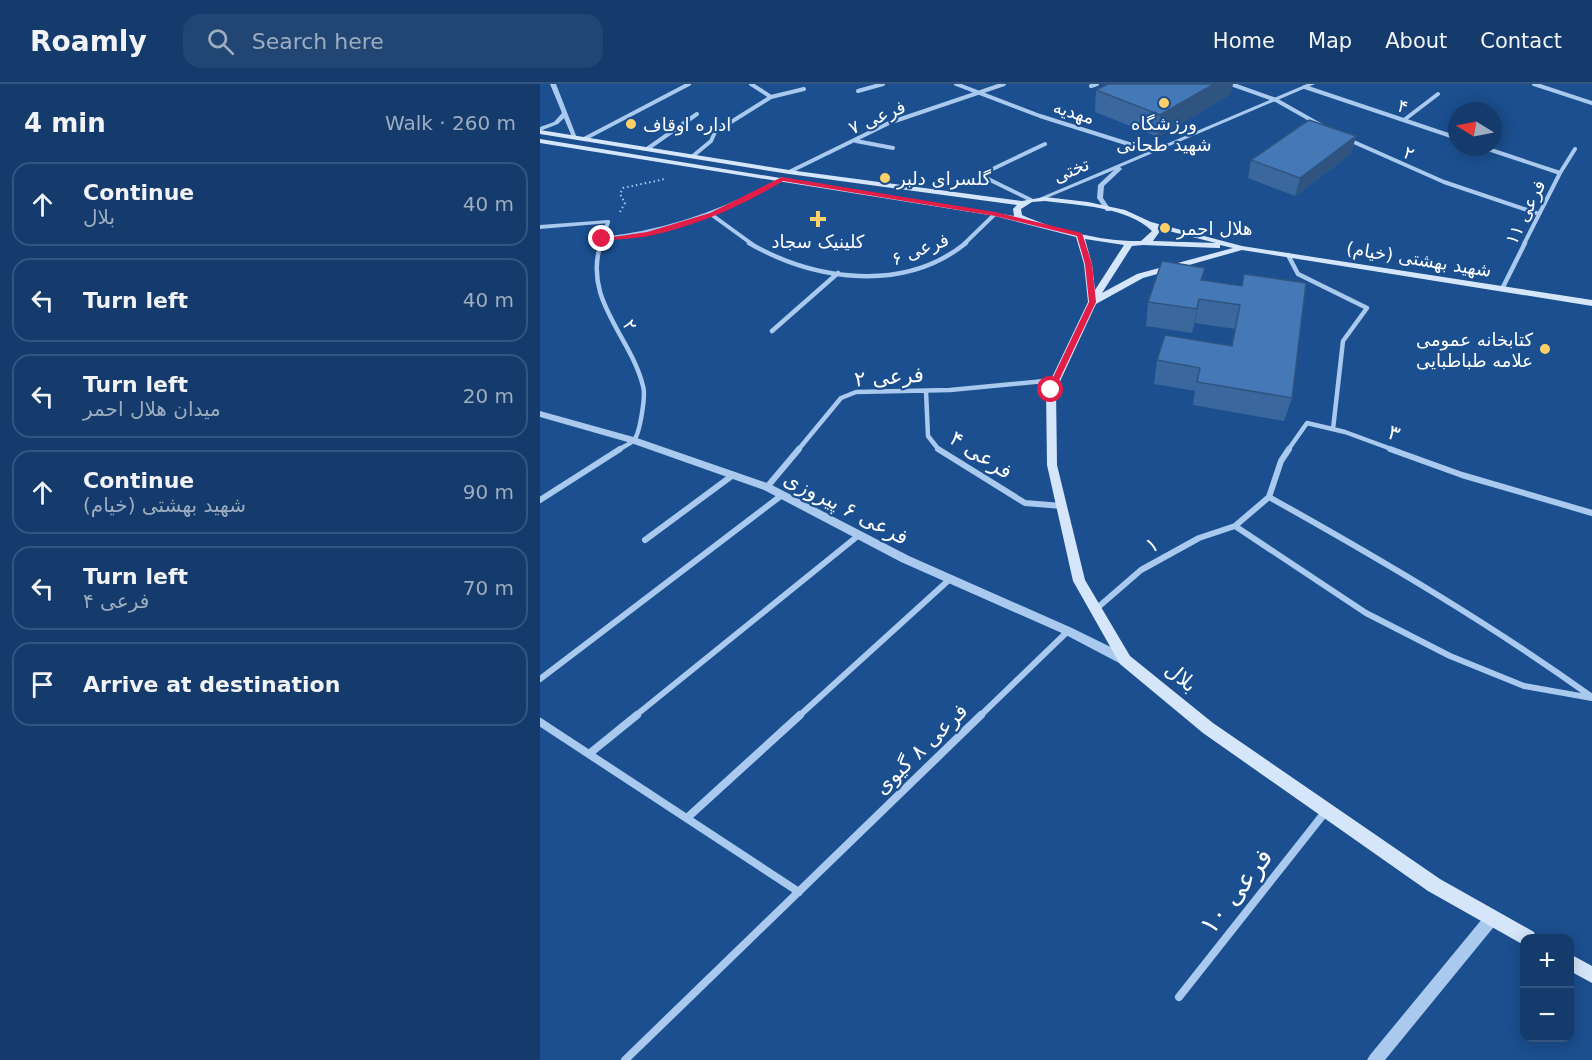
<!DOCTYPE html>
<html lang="en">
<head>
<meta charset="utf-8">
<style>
  body { margin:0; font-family:"DejaVu Sans",Cairo,sans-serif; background:#214673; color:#f1f3f6 }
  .controls { position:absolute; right:18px; bottom:18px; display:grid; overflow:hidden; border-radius:12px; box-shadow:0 3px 15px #0003 }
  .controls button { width:54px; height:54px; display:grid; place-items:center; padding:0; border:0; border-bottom:2px solid #33557e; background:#143b6b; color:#f1f3f6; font:30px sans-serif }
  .compass { position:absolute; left:908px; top:18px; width:54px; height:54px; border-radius:50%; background:#143b6b; box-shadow:0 3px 15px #0003; rotate:280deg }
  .stop { position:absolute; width:18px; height:18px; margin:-14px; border:4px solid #e11d48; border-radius:50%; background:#fff }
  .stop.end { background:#e11d48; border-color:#fff; box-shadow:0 2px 6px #0008 }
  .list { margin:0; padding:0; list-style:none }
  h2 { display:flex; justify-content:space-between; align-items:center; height:78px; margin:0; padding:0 24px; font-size:26px }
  h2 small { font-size:20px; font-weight:400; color:#9dadc1 }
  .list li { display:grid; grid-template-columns:39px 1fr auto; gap:18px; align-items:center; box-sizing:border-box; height:84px; margin:0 12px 12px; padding:0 12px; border:2px solid #33557e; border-radius:18px }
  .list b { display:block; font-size:22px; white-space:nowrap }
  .list p { margin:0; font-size:20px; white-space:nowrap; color:#9dadc1 }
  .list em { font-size:20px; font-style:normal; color:#9dadc1 }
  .icon { flex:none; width:33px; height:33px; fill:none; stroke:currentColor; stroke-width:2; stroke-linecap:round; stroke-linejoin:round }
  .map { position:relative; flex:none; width:1052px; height:976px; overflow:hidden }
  header { display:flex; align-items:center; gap:36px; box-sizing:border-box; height:84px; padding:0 30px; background:#143b6b; border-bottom:2px solid #33557e }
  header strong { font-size:28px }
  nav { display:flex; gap:33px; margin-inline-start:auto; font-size:21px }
  .search { width:420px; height:54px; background:#214673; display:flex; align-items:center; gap:15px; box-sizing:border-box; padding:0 21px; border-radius:18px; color:#9dadc1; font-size:22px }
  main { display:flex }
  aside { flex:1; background:#143b6b }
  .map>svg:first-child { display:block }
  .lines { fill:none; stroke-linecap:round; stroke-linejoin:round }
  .path { stroke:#a9c9ee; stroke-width:2; stroke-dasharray:1.5 3; stroke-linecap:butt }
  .minor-far3 { stroke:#a9c9ee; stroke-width:4 }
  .minor-far2 { stroke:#a9c9ee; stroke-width:4.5 }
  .minor-far1 { stroke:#a9c9ee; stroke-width:6 }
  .minor { stroke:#a9c9ee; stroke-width:8 }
  .tertiary { fill:#a9c9ee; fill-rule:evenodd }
  .secondary { fill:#d6e6fa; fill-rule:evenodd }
  .wall { fill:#3a679d }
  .shaded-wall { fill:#305480 }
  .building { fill:#4478b7; stroke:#305480; stroke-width:1.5 }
  .route { fill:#e11d48 }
  .poi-dot { fill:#ffd166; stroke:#1b4f8f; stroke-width:2 }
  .labels { text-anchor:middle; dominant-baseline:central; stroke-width:4.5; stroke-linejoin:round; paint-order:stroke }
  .far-street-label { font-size:18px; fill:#fff; stroke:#1b4f8f }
  .far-poi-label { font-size:18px; fill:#fff; stroke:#1b4f8f; text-anchor:start }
  .street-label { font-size:21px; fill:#fff; stroke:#1b4f8f }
  .near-street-label { font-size:26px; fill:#fff; stroke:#1b4f8f }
</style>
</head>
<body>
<header>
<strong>Roamly</strong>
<div class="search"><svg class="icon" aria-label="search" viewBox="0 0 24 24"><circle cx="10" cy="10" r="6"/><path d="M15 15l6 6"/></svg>Search here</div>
<nav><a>Home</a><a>Map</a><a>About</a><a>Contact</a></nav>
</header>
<main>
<aside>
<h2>4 min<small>Walk · 260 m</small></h2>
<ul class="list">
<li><svg class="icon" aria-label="ahead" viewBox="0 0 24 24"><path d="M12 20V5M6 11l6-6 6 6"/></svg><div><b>Continue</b><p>بلال</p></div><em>40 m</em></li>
<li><svg class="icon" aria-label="left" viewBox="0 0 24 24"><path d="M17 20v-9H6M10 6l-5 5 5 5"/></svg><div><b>Turn left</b></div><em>40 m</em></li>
<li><svg class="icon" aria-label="left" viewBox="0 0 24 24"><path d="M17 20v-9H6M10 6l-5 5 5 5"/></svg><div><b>Turn left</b><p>میدان هلال احمر</p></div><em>20 m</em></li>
<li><svg class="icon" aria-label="ahead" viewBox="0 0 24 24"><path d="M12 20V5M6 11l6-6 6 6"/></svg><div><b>Continue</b><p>شهید بهشتی (خیام)</p></div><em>90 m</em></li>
<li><svg class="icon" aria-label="left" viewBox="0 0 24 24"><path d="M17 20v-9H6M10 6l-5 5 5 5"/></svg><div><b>Turn left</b><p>فرعی ۴</p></div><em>70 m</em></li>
<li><svg class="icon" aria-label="arrive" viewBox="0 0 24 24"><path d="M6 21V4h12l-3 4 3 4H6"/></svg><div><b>Arrive at destination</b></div></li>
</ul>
</aside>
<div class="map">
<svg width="1052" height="976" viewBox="0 0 1052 976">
  <rect width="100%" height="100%" fill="#1b4f8f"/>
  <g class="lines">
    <path class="path" d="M 80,128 L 85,119 L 80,110 L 83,104 L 125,95"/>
    <path class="minor-far3" d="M 211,0 L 231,13
      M 416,0 L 500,32 L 611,67
      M 691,0 L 736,16 L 782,42
      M 994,0 L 1052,19
      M 551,2 L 557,0
      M 765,3 L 917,54
      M 318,7 L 343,0
      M 864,36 L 898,10
      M 44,55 L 149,0
      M 807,55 L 904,98 L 999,130
      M 316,57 L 353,64
      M 942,63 L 1020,89
      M 107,65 L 157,30
      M 153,72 L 171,57 L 175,48 L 231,13 L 264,5
      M 249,88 L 349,39 L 464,0
      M 491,116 L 440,91 L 505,60
      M 172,131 L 212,160
      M 62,155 C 127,148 185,128 242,95
      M 61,160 L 68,138
      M 424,160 L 455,130
      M 984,160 L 1020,89 L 1035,65"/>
    <path class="minor-far2" d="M 61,159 C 42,216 91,252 103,302 C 106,311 100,349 94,356 C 91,360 82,363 78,366
      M 209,159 C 275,197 364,209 426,159
      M 748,171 L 758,190 L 827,224 L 803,257 L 793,345
      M 962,205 L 985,159
      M 232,247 L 298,189
      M 386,307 L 388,352 L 399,366
      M 258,366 L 301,314 L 316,308 L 410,306 L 515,296
      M 748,366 L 767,339 L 805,348 L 854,366"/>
    <path class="minor-far1" d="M 398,365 L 485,419 L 522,422
      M 850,365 L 922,391 L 1052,429
      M 227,403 L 259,365
      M 729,413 C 840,475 949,539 1052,613
      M 0,416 L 80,365
      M 695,442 L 826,529 L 910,572 L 984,602 L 1052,614
      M 105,456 L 193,391
      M 556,525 L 601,486 L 659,454 L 695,442 L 729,413 L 741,377 L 749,365
      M 0,595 L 242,411
      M 95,632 L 319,451
      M 259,632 L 410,495
      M 440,632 L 528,547"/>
    <path class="minor" d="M 0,638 L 259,808
      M 49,670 L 97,631
      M 147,734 L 260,631
      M 639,913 L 786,727
      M 85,976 L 441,631"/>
    <path class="tertiary" d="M 10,0 L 16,0 L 37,54 L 32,53 L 24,34 L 18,40 L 0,47 L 0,43 L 14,38 L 22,29 Z
      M 767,0 L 775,0 L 580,83 L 582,85 L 581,86 L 564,102 L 563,114 L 571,126 L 570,127 L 566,127 L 557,114 L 558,101 L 574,86 L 502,116 L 497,115 Z
      M 68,136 L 70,137 L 70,139 L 0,145 L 0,141 Z
      M 0,327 L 97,354 L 230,400 L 369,472 L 532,544 L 589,572 L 591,576 L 589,580 L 585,581 L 581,580 L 524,550 L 361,478 L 224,406 L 91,359 L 0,333 Z
      M 952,827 L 957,829 L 959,834 L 957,839 L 845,976 L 827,976 L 830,971 L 947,829 Z"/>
    <path class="secondary" d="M 0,46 L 249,86 L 482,117 L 505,113 L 548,118 L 585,126 L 611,138 L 702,162 L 1052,216 L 1052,222 L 702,166 L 603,194 L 556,220 L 516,306 L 517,381 L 545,496 L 590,572 L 673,639 L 900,795 L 994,848 L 996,854 L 984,854 L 984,861 L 982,860 L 888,807 L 663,649 L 580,580 L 533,497 L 507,381 L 506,306 L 548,218 L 544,180 L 536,153 L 455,132 L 0,59 L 0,55 L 474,132 L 473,125 L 477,121 L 249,90 L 0,50 ZM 505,117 C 537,121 588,123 612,147 L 601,157 C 564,158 515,146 482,131 L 481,125 L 492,118 ZM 617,144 L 676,159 L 613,157 L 620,147 ZM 545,155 L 584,161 L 555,206 L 552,180 ZM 603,161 L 677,164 L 680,164 L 680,161 L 693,164 L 597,190 L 562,209 L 592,162 Z
      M 1030,870 L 1052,882 L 1052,899 L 1030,887 Z"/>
  </g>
  <path class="wall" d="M 556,6 L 691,10 L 618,53 L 555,28 Z
    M 816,52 L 811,70 L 755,112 L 708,94 L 711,76 Z
    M 662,196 L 702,202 L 752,314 L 744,337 L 653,321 L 655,307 L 614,300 L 617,276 L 691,262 L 695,245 L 655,239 L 652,249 L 606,242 L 608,218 Z"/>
  <path class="shaded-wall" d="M 674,0 L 693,0 L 691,10 L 618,53 L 620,31 Z
    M 816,52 L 811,70 L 755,112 L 760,94 Z
    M 659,215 L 655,239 L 652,249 L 657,225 Z"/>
  <path class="building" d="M 568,0 L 674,0 L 620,31 L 556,6 Z
    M 769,36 L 816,52 L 760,94 L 711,76 Z
    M 622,177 L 665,184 L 661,196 L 702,202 L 704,190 L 766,199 L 752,314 L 657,298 L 660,284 L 617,276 L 625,251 L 692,262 L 700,221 L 659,215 L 657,225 L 608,218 Z"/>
  <path class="route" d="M 242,93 L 455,128 L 542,149 L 552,180 L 556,218 L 514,307 L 507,306 L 549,218 L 545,180 L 537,152 L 455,132 L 243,97 C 202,122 156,142 109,152 C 94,155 78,155 62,157 L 59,155 L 107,148 L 170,129 Z"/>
  <g class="poi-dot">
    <circle cx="624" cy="19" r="6"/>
    <circle cx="91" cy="40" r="6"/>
    <circle cx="345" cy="94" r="6"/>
    <path d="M275 126h6v6h6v6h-6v6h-6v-6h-6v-6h6z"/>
    <circle cx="625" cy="144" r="6"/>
    <circle cx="1005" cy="265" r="6"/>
  </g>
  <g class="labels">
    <g class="far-street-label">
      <text transform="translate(863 22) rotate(19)">۴</text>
      <text transform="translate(534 28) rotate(17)">مهدیه</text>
      <text transform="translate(337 33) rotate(-23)">فرعی ۷</text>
      <text transform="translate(869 69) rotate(23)">۲</text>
      <text transform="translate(531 86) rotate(-23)">تختی</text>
      <text transform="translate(985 128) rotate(-64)">فرعی ۱۱</text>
      <text transform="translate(380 165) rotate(-21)">فرعی ۶</text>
      <text transform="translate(879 175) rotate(9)">شهید بهشتی (خیام)</text>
      <text transform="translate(90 241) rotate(60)">۲</text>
    </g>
    <g class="far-poi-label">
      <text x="624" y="39" text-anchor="middle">ورزشگاه<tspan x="624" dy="21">شهید طحانی</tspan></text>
      <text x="103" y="40">اداره اوقاف</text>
      <text x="357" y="94">گلسرای دلبر</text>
      <text x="637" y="144">هلال احمر</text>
      <text x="278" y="157" text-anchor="middle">کلینیک سجاد</text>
      <text x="993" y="255" text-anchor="end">کتابخانه عمومی<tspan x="993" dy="21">علامه طباطبایی</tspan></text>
    </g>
    <g class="street-label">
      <text transform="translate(349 293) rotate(-4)">فرعی ۲</text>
      <text transform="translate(854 349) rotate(20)">۳</text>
      <text transform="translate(441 371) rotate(33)">فرعی ۴</text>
      <text transform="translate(306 424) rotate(27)">فرعی ۶ پیروزی</text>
      <text transform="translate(612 461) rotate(-29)">۱</text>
      <text transform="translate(641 593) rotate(40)">بلال</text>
      <text transform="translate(381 665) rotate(-44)">فرعی ۸ گیوی</text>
    </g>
    <g class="near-street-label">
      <text transform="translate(696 807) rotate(-52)">فرعی ۱۰</text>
    </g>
  </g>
</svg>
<div class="controls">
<button>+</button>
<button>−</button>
</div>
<svg class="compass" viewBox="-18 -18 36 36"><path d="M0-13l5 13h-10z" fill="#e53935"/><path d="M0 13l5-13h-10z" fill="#9dadc1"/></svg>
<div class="stop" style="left:511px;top:306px"></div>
<div class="stop end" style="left:62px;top:155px"></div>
</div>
</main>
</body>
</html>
